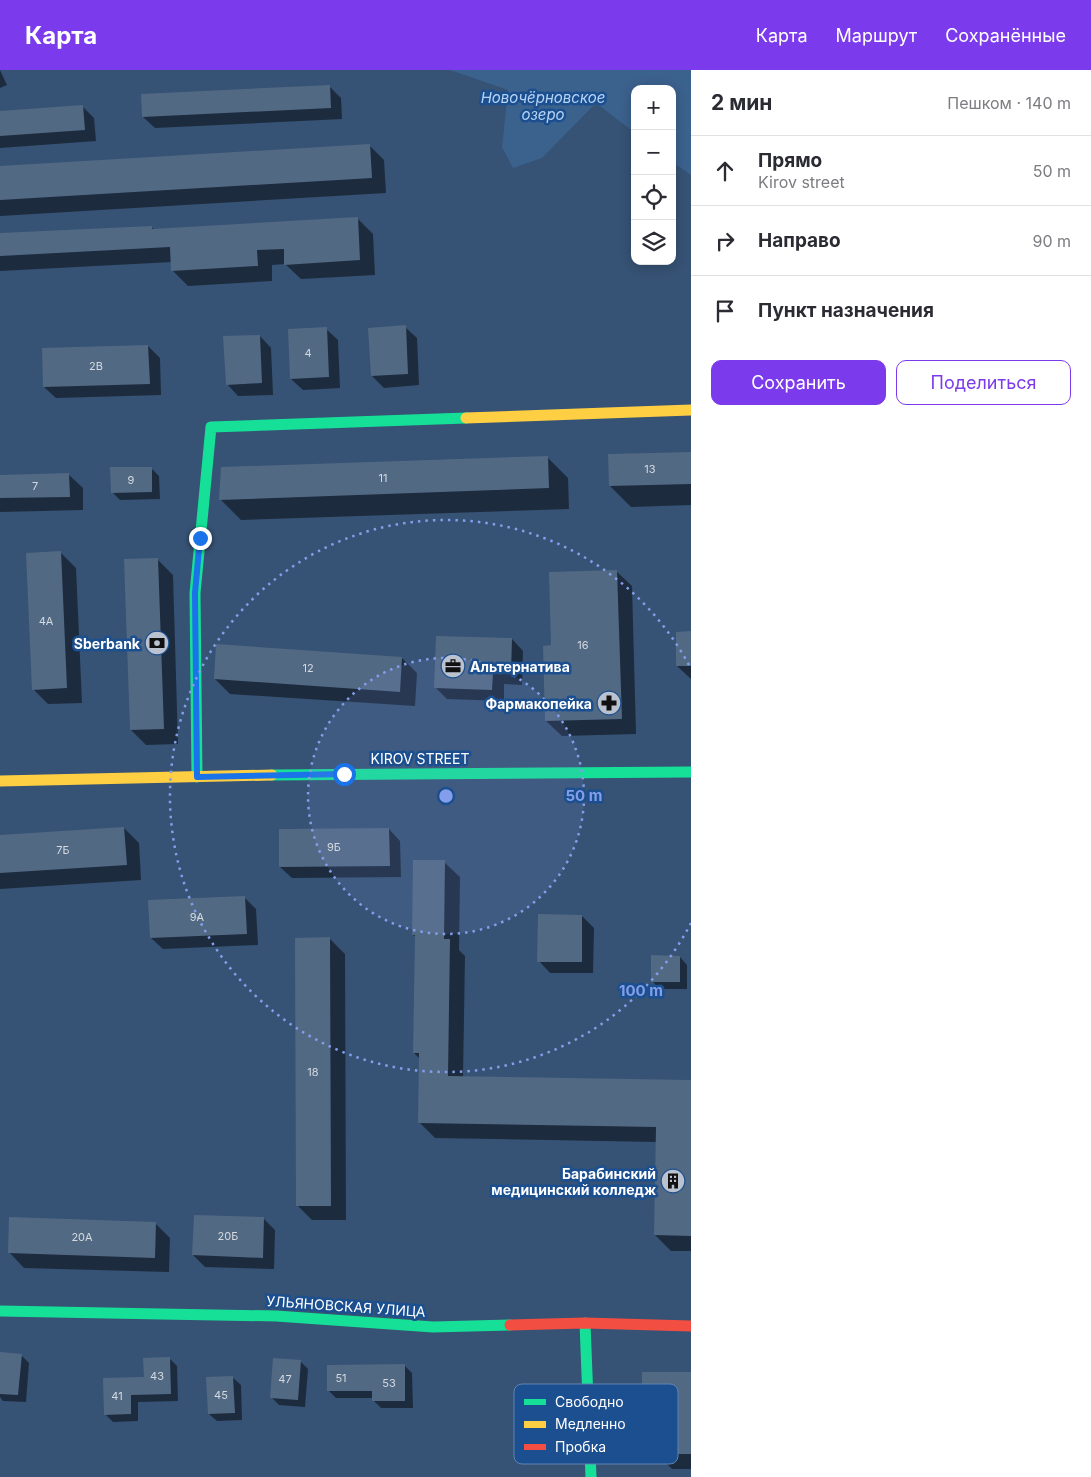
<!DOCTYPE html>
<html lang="ru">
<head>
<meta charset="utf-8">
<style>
  body { margin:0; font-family:Inter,sans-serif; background:#f2f2f3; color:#2b2b33 }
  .controls { position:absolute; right:15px; top:15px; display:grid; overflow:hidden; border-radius:10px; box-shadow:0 2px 12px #0003 }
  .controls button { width:45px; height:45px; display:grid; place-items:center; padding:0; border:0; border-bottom:1px solid #e1e1e2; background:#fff; color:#2b2b33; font:25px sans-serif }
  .stop { position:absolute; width:15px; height:15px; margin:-11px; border:4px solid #1a73e8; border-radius:50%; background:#fff }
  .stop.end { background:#1a73e8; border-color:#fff; box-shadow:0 1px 5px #0008 }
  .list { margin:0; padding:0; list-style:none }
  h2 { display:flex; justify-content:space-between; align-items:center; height:65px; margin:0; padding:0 20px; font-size:21px }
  h2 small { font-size:16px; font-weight:400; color:#7c7c81 }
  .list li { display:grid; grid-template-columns:32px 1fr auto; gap:15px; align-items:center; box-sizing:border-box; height:70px; padding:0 20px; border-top:1px solid #e1e1e2 }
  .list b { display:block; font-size:19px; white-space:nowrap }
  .list p { margin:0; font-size:16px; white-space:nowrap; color:#7c7c81 }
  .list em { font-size:16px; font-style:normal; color:#7c7c81 }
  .actions { display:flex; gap:10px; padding:15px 20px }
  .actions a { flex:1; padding:11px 0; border:1px solid #7c3aed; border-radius:10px; text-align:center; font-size:18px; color:#7c3aed }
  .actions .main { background:#7c3aed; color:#fff }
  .icon { flex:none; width:28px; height:28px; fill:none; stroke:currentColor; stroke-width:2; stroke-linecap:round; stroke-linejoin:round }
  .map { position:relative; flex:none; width:691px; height:1407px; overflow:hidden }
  header { display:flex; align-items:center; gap:30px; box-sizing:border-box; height:70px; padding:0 25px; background:#7c3aed; color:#fff }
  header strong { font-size:24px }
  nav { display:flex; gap:28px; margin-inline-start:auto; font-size:18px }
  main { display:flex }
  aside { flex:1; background:#fff }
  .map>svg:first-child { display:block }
  .water { fill:#3b618d }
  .shadow { fill:#0007 }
  .building { fill:#526984 }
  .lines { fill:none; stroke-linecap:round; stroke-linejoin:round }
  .fast { stroke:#16e098; stroke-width:11 }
  .slow { stroke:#ffcf43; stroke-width:11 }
  .jam { stroke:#f24e42; stroke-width:11 }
  .route { stroke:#1a73e8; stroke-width:6 }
  .ring { fill:none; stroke:#839eea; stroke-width:2.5; stroke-dasharray:2.5 5 }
  .labels { text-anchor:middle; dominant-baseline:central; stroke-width:5; stroke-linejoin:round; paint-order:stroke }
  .number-label { font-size:11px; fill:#d4dae0 }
  .poi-label { font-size:14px; font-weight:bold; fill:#fff; stroke:#1b4f8f; text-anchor:end }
  .street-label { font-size:14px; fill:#fff; stroke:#1b4f8f }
  .water-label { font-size:15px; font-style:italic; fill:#b5d3f5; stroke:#1b4f8f }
  .key { fill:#1b4f8f; stroke:#5f84b1; stroke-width:1 }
  .key-label { font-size:14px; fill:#fff }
  .centre { fill:#839eea; stroke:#1b4f8f; stroke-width:2.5 }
  .ring-label { font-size:15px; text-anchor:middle; font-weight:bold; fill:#839eea; stroke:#1b4f8f; stroke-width:5; stroke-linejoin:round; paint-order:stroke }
</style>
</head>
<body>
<header>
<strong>Карта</strong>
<nav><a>Карта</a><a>Маршрут</a><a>Сохранённые</a></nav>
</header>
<main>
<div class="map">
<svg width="691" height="1407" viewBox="0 0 691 1407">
  <rect width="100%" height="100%" fill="#365274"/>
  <path class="water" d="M 450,0 L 691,0 L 691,105 L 672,92 L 672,19 L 635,19 L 635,63 L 596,33 L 542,88 L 513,98 L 502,77 L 508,20 Z"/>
  <path class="shadow" d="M 0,0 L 7,15 L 0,18 Z
    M 329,16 L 341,28 L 342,49 L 155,58 L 143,47 Z
    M 83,37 L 94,48 L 96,71 L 0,78 L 0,43 Z
    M 369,75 L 384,90 L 386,123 L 0,146 L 0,97 Z
    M 357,148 L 373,164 L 375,205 L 301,209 L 285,194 L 272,195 L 272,211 L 188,216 L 173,201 L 172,192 L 0,201 L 0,165 L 151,157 L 155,160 Z
    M 405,257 L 417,268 L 419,315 L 384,318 L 372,306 Z
    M 326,259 L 338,270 L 340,318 L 303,320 L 291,309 Z
    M 260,266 L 271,278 L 273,325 L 238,326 L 227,314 Z
    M 148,276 L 160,288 L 161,325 L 56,328 L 44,317 Z
    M 691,383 L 691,435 L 631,437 L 610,416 Z
    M 547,387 L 568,408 L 569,439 L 241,450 L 220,429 Z
    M 151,398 L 159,406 L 160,429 L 120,430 L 112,422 Z
    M 69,405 L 83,418 L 83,440 L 0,442 L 0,406 Z
    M 61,483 L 76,498 L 82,633 L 48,634 L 33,619 Z
    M 158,490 L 173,505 L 178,674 L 146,675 L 131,660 Z
    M 616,501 L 632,516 L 636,664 L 562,666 L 546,651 Z
    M 691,563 L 691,609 L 677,596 Z
    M 512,569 L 523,581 L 522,615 L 504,614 L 504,631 L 447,629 L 436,618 Z
    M 402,588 L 417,603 L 415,636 L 230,624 L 215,609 Z
    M 124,758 L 139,773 L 141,810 L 0,819 L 0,766 Z
    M 389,759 L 400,771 L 401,807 L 292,808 L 280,797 Z
    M 444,792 L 460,807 L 459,880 L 465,886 L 463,1007 L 691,1011 L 691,1181 L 671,1181 L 655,1165 L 657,1072 L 435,1068 L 419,1052 L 420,989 L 414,983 L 416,867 L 413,865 Z
    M 244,827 L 256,839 L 258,875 L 163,879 L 151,868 Z
    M 582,846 L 594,858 L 593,903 L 550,903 L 539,891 Z
    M 330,869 L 345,884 L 346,1150 L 312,1150 L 297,1135 Z
    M 680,887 L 687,895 L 687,919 L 660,919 L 652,911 Z
    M 264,1149 L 275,1160 L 274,1199 L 205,1197 L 193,1185 Z
    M 155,1153 L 170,1168 L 169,1202 L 24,1198 L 9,1182 Z
    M 0,1283 L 21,1285 L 29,1293 L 26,1332 L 3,1331 L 0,1327 Z
    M 169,1288 L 177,1296 L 178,1331 L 138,1332 L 138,1351 L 113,1352 L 105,1344 Z
    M 300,1291 L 308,1299 L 305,1337 L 279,1335 L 271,1327 Z
    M 405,1296 L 412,1303 L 413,1338 L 381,1338 L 373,1330 L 373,1328 L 336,1328 L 328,1320 Z
    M 691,1303 L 691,1399 L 672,1399 L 657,1384 L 657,1363 L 644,1363 L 629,1348 L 643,1327 Z
    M 233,1308 L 241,1315 L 242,1350 L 217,1351 L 209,1344 Z"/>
  <path class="building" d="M 330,15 L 331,38 L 142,47 L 141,24 Z
    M 83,35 L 85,60 L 0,66 L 0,41 Z
    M 370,74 L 372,108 L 0,130 L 0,96 Z
    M 358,147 L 360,190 L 284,195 L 284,179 L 257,180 L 258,196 L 171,201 L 170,177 L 0,186 L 0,163 L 152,156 L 152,159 Z
    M 406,255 L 408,304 L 371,306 L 368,258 Z
    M 327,257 L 329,307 L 290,309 L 288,259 Z
    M 260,265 L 262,313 L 226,315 L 223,266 Z
    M 148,275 L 150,314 L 43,317 L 42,278 Z
    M 691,382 L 691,414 L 609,416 L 608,384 Z
    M 548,386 L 549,418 L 219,430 L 221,397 Z
    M 110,397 L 152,397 L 152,422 L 111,423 Z
    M 69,403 L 70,427 L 0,428 L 0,405 Z
    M 61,481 L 67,618 L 32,620 L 26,483 Z
    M 158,488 L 164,659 L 130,660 L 124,489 Z
    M 617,500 L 622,649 L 545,651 L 543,576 L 551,575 L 549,502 Z
    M 691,561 L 691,596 L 676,596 L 676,562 Z
    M 436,566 L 512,568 L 511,604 L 493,603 L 492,620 L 434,618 Z
    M 216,574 L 402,587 L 400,622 L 214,609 Z
    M 124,757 L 127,795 L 0,803 L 0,765 Z
    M 389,758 L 390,796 L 279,797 L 279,759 Z
    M 413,790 L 445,790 L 444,869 L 450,869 L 448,1006 L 691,1010 L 691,1166 L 654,1165 L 656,1057 L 418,1053 L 419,983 L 413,983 L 415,865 L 412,865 Z
    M 245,826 L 247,864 L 150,868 L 148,830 Z
    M 538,844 L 582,845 L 582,892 L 537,892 Z
    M 330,867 L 331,1136 L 296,1136 L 295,868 Z
    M 651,885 L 680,886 L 680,912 L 651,912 Z
    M 194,1145 L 264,1147 L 263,1188 L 192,1185 Z
    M 9,1147 L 156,1152 L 155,1188 L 8,1183 Z
    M 0,1282 L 22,1284 L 18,1325 L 0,1324 Z
    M 170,1287 L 171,1324 L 131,1325 L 131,1344 L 104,1345 L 103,1308 L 144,1307 L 143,1288 Z
    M 273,1288 L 301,1290 L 298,1330 L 270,1328 Z
    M 405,1294 L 405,1331 L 372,1331 L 372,1321 L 327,1321 L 327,1295 Z
    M 642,1302 L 691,1302 L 691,1384 L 656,1384 L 656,1348 L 627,1348 L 627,1326 L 642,1326 Z
    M 233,1306 L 235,1343 L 208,1344 L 206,1307 Z"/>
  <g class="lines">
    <path class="fast" d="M 272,705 L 691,702
      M 197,707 L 195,523 L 211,357 L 466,348
      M 0,1241 L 276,1246 L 433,1257 L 510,1255
      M 585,1253 L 591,1407"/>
    <path class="slow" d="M 466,348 L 691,340
      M 0,711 L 272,705"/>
    <path class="jam" d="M 510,1255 L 585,1253 L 691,1256"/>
  </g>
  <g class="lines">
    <path class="route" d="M 200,468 L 195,523 L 197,707 L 344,704"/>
  </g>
  <circle cx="446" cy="726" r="138" fill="#839eea" fill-opacity=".12"/>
  <g class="ring">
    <circle cx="446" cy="726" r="138"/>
    <path d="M691 853A276 276 0 1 1 691 599"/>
  </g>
  <defs>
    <g id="bank-disc" transform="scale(1.25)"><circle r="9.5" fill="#b9c2ce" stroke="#1b4f8f"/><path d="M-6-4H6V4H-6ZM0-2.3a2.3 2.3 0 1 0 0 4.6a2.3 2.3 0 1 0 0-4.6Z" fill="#111"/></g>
    <g id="office-disc" transform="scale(1.25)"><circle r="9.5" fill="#b9c2ce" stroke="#1b4f8f"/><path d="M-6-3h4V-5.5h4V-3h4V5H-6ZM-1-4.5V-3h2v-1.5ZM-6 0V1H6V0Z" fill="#111"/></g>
    <g id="pharmacy-disc" transform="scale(1.25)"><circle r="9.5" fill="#b9c2ce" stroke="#1b4f8f"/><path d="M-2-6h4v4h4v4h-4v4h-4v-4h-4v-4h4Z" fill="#111"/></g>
    <g id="building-disc" transform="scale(1.25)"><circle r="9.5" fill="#b9c2ce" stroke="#1b4f8f"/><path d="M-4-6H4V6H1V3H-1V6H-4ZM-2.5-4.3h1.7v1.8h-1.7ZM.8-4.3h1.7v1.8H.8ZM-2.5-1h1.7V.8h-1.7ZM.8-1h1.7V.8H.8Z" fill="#111"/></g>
  </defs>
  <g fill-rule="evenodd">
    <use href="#bank-disc" x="157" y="573"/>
    <use href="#office-disc" x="453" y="596"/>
    <use href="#pharmacy-disc" x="609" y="633"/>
    <use href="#building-disc" x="673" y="1111"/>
  </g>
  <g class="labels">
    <g class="number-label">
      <text x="308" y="283">4</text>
      <text x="96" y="296">2В</text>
      <text x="650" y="399">13</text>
      <text x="383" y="408">11</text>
      <text x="131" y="410">9</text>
      <text x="35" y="416">7</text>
      <text x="46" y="551">4А</text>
      <text x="583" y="575">16</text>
      <text x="308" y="598">12</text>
      <text x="334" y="777">9Б</text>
      <text x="63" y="780">7Б</text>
      <text x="197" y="847">9А</text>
      <text x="313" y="1002">18</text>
      <text x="228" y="1166">20Б</text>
      <text x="82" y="1167">20А</text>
      <text x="157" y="1306">43</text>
      <text x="341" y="1308">51</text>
      <text x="285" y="1309">47</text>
      <text x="389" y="1313">53</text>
      <text x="221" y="1325">45</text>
      <text x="117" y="1326">41</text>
    </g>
    <g class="poi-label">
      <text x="140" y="573">Sberbank</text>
      <text x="470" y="596" text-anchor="start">Альтернатива</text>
      <text x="592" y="633">Фармакопейка</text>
      <text x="656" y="1103">Барабинский<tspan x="656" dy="16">медицинский колледж</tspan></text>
    </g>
    <g class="street-label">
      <text x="420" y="688">KIROV STREET</text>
      <text transform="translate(346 1236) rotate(4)">УЛЬЯНОВСКАЯ УЛИЦА</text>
    </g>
    <g class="water-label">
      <text x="543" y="27">Новочёрновское<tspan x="543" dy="17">озеро</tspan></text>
    </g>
  </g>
  <rect x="514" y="1314" width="164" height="80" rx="8" class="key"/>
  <rect x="524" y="1329" width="22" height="6" fill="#16e098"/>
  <rect x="524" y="1351" width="22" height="7" fill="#ffcf43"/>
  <rect x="524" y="1374" width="22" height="6" fill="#f24e42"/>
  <g class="key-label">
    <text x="555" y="1337">Свободно</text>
    <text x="555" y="1359">Медленно</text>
    <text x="555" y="1382">Пробка</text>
  </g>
  <circle cx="446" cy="726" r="8" class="centre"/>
  <g class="ring-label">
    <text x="584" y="731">50 m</text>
    <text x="641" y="926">100 m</text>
  </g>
</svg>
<div class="controls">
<button>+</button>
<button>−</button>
<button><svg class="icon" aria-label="locate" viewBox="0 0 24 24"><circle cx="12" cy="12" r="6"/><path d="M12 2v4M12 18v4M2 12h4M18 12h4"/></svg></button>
<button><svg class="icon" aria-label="layers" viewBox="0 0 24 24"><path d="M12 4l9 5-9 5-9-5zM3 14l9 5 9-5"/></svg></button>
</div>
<div class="stop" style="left:344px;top:704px"></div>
<div class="stop end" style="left:200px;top:468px"></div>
</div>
<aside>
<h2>2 мин<small>Пешком · 140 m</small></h2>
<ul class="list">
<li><svg class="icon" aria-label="ahead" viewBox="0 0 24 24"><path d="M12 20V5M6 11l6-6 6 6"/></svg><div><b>Прямо</b><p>Kirov street</p></div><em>50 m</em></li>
<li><svg class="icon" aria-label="right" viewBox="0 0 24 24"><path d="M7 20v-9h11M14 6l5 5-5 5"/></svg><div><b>Направо</b></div><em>90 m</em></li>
<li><svg class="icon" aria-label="arrive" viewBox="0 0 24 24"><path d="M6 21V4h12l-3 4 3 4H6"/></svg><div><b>Пункт назначения</b></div></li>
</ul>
<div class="actions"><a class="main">Сохранить</a><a>Поделиться</a></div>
</aside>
</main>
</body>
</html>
